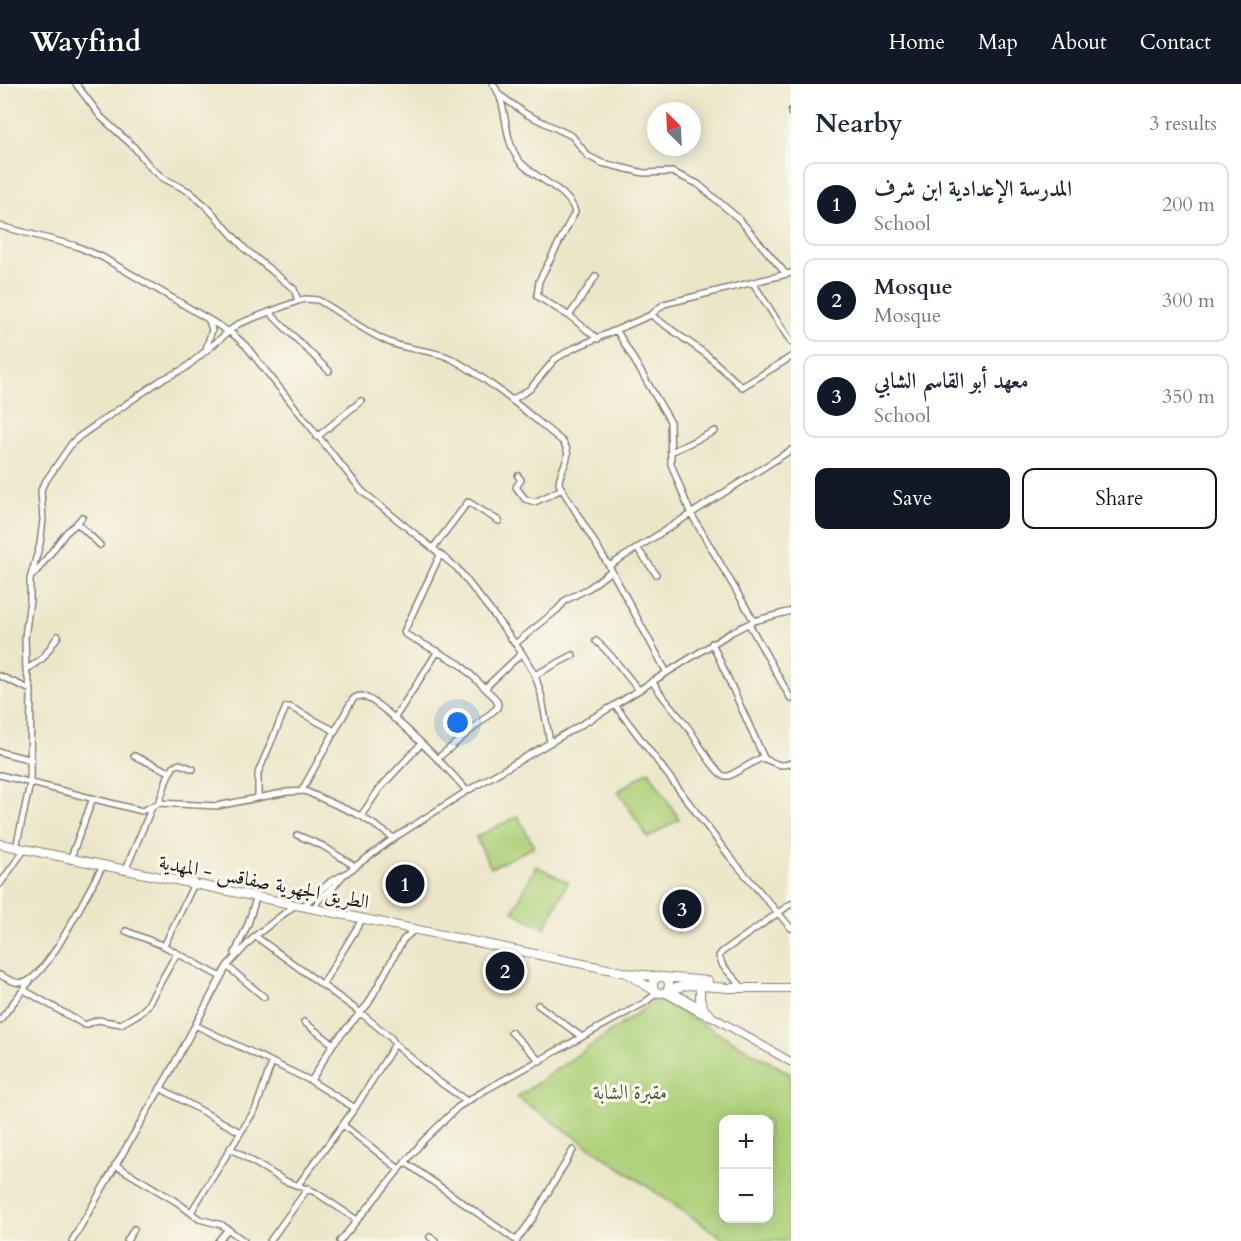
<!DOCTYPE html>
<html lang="en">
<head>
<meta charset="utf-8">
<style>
  body { margin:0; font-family:Cardo,Amiri,serif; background:#f6f6f7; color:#1f2937 }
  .controls { position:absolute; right:18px; bottom:18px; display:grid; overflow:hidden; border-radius:12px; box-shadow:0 3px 15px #0003 }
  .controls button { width:54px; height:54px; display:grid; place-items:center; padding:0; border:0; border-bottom:2px solid #e0e1e3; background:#fff; color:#1f2937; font:30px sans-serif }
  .compass { position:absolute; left:647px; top:18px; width:54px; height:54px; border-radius:50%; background:#fff; box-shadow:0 3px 15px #0003; rotate:336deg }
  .you { position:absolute; left:458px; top:639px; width:21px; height:21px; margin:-15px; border:4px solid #fff; border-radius:50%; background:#1a73e8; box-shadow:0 0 0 9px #1a73e833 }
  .badge { display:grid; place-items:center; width:39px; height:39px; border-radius:50%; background:#111827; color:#fff; font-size:20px; font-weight:700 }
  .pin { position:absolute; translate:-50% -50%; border:3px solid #fff; box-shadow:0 2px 6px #0006 }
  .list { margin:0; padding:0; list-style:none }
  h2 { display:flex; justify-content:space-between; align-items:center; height:78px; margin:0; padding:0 24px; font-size:26px }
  h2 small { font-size:20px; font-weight:400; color:#747a83 }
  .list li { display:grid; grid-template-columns:39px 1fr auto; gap:18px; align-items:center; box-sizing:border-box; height:84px; margin:0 12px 12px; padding:0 12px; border:2px solid #e0e1e3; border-radius:12px }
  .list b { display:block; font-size:22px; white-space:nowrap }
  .list p { margin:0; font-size:20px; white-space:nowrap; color:#747a83 }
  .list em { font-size:20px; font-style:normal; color:#747a83 }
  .actions { display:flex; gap:12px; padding:18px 24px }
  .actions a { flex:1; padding:14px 0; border:2px solid #111827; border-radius:12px; text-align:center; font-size:21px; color:#111827 }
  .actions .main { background:#111827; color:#fff }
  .map { position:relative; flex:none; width:791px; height:1157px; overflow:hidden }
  header { display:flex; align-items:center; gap:36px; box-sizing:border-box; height:84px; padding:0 30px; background:#111827; color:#fff }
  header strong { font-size:28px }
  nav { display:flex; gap:33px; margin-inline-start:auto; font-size:21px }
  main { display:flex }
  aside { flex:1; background:#fff }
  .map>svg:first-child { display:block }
  .green { fill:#aed17a; stroke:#65764b; stroke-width:1.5; fill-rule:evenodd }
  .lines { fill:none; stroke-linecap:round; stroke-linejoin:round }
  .street-casing { stroke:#848172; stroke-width:8 }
  .secondary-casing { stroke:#848172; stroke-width:9 }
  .primary-casing { stroke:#848172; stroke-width:10 }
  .street { stroke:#fff; stroke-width:5 }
  .secondary { stroke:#fff; stroke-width:7 }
  .primary { stroke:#fff; stroke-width:8 }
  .labels { text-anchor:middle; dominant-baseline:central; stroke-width:6; stroke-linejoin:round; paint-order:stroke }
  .street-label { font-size:20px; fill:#1c1c1c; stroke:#fbf7ec }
  .park-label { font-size:20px; fill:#4f5b3d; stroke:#fbf7ec }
</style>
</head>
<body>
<header>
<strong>Wayfind</strong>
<nav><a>Home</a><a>Map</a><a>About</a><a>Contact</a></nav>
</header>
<main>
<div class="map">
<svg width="791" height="1157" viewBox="0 0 791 1157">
  <rect width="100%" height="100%" fill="#fbf7ec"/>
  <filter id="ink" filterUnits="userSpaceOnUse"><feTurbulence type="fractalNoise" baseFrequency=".0167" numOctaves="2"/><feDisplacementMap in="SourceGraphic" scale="12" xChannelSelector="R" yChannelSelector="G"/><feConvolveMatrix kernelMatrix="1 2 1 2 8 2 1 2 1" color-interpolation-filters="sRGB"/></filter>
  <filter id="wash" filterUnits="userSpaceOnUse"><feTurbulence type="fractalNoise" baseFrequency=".008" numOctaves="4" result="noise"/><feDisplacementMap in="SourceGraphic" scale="24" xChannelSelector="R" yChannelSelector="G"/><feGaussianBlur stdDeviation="1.35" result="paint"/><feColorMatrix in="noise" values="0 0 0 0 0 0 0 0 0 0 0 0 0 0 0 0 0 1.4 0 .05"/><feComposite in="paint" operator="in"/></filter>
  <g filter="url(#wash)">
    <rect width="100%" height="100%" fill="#ece6c9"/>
    <path class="green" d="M 649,687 L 679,735 L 648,754 L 618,707 Z
      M 518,732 L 534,763 L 491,784 L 476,753 Z
      M 536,782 L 568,798 L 545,844 L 513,828 Z
      M 658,915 L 791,990 L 791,1157 L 727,1157 L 517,1013 ZM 724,1036 L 768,1036 L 768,1134 L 724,1134 Z"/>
  </g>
  <g filter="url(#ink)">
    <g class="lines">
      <g class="street-casing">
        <path id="street" d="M 76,0 L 101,33 L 134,63 L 151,84 L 163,94 L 190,108 L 207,123 L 245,165 L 294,205 L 298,217
          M 493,0 C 509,22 502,52 518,75 C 531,94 569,104 575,128 L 539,197 L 537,212 L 571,233 L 598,255
          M 501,12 L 526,30 L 572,52 L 588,72 L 602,79 L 644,89 L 672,88 L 698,100 L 739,135 L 786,190
          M 791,27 L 791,29
          M 0,142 L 76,162 L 102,173 L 208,235 L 234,251 L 246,262 L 362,407 L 457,484 L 490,526 L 522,569 L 535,591 L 541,610 L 550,658
          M 753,199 L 791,258
          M 269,228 L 329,287
          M 651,231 L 707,271 L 742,303 L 791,273
          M 569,232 L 596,192
          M 617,247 L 670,337 L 671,380 L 690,428 L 754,537
          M 206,265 L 212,246 L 209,237
          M 512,316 L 530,305 L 555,275 L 572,265 L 651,231 L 664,220 L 791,189
          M 317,353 L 361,317
          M 671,368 L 715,347
          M 518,392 L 521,396 L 516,403 L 525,415 L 535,418 L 562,405
          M 78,440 L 100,461
          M 433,464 L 468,418 L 499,437
          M 637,464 L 656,490
          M 609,482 L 791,366
          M 31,493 C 44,480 53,465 65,450 C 70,444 77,441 82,433
          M 749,540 L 791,615
          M 596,557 C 612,570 624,589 638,605
          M 712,559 L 764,674
          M 515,560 L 557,526 L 566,516 L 589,504 L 611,487
          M 26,586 L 43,574 L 58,552
          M 535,591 L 573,571
          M 0,592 L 31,606
          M 652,597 C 662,614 675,627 687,642 C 699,659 708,679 723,692 L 729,692 L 761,674 C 773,676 778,685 791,679
          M 485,604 L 522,569
          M 615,621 L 730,773 L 778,829 L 722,868 L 719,872 L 723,882 L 742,903
          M 394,635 L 438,567
          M 0,668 L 32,676
          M 134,672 L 170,688
          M 438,674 L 497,624 L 498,620 L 496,615 L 460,580 L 405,550 L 404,548 L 440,471
          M 0,691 L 142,727 L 159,719 L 217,722 L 287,708 L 305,707 L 361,732 L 394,754
          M 302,706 L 350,620 C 353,615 355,612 361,612 C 380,614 452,689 467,707
          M 258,713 L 258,689 L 286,623 L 290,623 L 335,647
          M 159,719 L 168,692 L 174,682 L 180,680 L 193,685
          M 361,732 L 380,704 L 421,660
          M 297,751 L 323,762 L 356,783
          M 16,764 L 30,700 L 31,606 L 26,586 L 25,553 L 30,516 L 30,495 L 40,460 L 43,436 L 41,407 L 43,401 L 72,359 L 80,352 L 161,296 L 184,285 L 238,240 L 298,217 L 305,215 L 318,216 C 342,229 364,248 389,258 C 409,267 433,265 452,275 C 492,297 527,329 562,357 C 576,374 559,382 559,400 L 609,482 L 666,587
          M 70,776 L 93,714
          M 125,787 L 152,723
          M 0,800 L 24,766
          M 791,820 L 778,829 L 791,844
          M 302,823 L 331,797 L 345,790 L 394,754 L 467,707 L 615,621 L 732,548 L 754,537 L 791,527
          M 314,825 L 318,817 L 332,803
          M 342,830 C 328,815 327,808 342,793
          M 126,847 L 164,862 L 221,893
          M 255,852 L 361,929 L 391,954 L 395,960 L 435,995 L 467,1017
          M 164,862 L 194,800
          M 235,869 L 248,840 L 256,814
          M 227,882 L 264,913
          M 0,891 C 8,895 17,901 26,898 C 51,887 87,807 103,782
          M 322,901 L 363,834
          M 24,906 L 85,941 L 98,936 L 121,940 L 140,929 L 147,922 L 177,869
          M 538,921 L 582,953
          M 0,936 L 30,897
          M 304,938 L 333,960
          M 195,941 L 311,997 L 355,1024
          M 511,948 L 540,977
          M 311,997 L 333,960 L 368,920 L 403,856 L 414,846
          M 160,1004 L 240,1048
          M 343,1041 L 399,1085
          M 230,1064 L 285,1097 L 315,1108 L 357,1136
          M 405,1078 L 517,1157
          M 115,1081 L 177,1118 L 199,1135 L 222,1141 L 244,1157
          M 298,1101 L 355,1024 L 395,960
          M 191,1128 L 256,1024 L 272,978
          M 430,1153 L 435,1157
          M 72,1157 L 171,986 L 227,882 L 255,852 L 294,822
          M 127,1157 L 134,1145
          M 218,1157 L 228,1145
          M 270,1157 L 308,1104
          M 340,1157 L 423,1057 L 458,1023 L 487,1005 L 644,919 L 657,909
          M 516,1157 L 533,1134 L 573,1066"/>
      </g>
      <g class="secondary-casing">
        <path id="secondary" d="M 668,906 L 704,925 L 713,933 L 791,978
          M 665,909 L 703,930 L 713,933"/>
      </g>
      <g class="primary-casing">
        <path id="primary" d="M 0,760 L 627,889 L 661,893
          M 628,890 L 655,907
          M653 901a8 8 0 1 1 16 0a8 8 0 1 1-16 0Z
          M 663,893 L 708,897
          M 700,897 L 700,915 L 704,925
          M 668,906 L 688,901 L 728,904 L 791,904"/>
      </g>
      <use href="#street" class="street"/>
      <use href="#secondary" class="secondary"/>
      <use href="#primary" class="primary"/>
    </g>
  </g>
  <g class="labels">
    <g class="street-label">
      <text transform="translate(264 798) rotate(11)">الطريق الجهوية صفاقس - المهدية</text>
    </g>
    <g class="park-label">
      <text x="630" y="1008">مقبرة الشابة</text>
    </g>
  </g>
</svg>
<div class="controls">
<button>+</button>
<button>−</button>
</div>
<svg class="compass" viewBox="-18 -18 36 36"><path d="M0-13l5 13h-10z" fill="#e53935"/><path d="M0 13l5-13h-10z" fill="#747a83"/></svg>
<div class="you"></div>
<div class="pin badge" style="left:405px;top:800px">1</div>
<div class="pin badge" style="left:505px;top:887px">2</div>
<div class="pin badge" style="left:682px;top:825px">3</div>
</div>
<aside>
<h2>Nearby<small>3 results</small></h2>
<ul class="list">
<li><span class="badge">1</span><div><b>المدرسة الإعدادية ابن شرف</b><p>School</p></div><em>200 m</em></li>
<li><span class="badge">2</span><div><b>Mosque</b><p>Mosque</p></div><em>300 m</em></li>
<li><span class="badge">3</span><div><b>معهد أبو القاسم الشابي</b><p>School</p></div><em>350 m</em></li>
</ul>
<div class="actions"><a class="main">Save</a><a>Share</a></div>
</aside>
</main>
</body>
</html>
